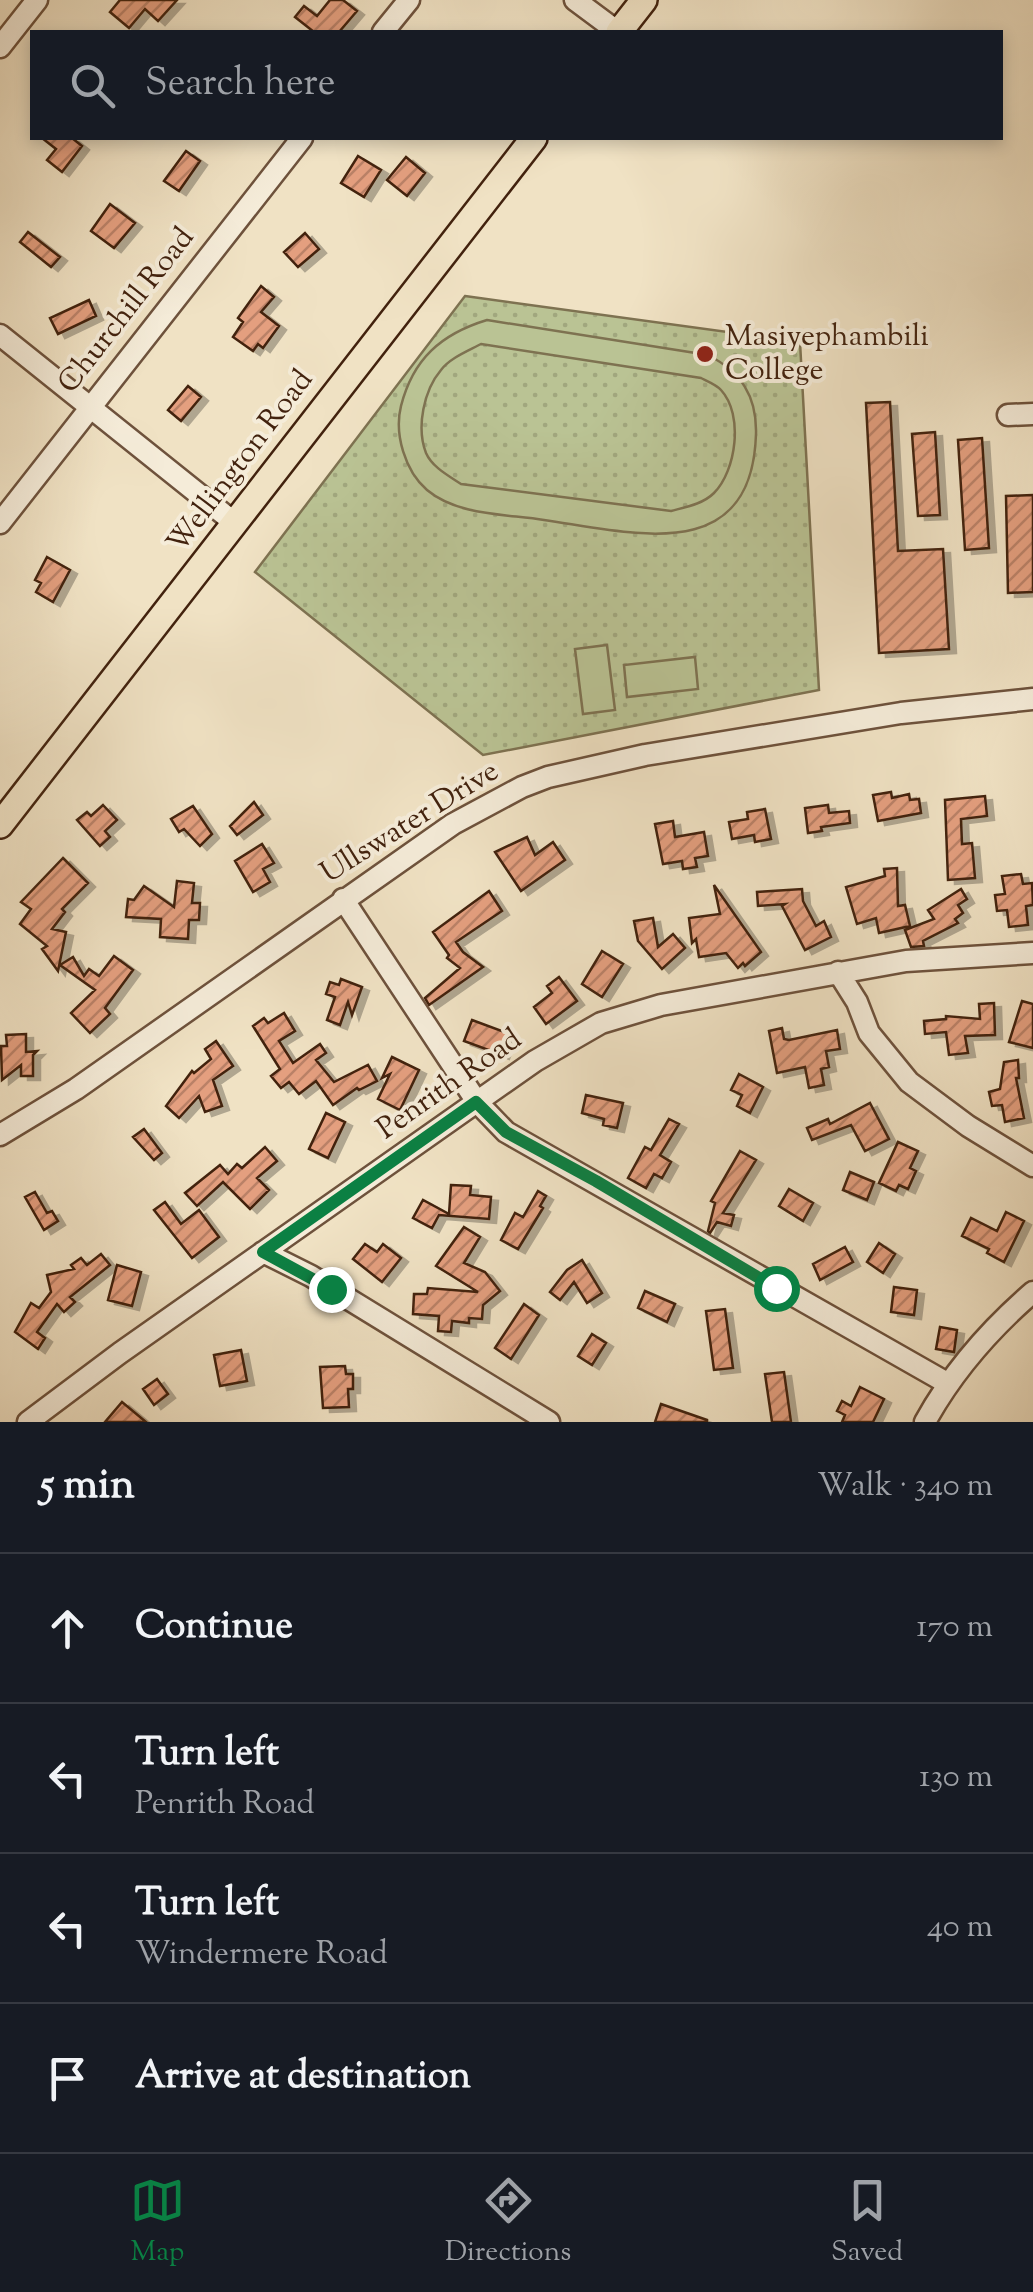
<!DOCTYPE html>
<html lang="en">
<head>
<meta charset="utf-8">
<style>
  body { margin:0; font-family:"Sorts Mill Goudy",serif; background:#20242c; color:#f1f3f6 }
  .stop { position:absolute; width:30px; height:30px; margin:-22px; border:8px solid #0b8043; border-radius:50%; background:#fff }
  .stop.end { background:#0b8043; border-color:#fff; box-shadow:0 2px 10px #0008 }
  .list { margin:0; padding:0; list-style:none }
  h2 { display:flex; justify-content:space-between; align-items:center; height:130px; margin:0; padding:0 40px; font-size:42px }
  h2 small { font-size:32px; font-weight:400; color:#9ea1a6 }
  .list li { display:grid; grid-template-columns:65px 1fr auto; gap:30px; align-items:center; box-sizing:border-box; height:150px; padding:0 40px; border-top:2px solid #363941 }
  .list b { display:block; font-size:38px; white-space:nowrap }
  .list p { margin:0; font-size:32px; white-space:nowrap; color:#9ea1a6 }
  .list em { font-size:32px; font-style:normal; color:#9ea1a6 }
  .icon { flex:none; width:55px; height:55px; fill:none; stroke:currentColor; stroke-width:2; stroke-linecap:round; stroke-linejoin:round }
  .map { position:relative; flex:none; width:1033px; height:1422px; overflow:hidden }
  .search { position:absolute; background:#171b24; box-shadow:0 5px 15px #0003; left:30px; right:30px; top:30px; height:110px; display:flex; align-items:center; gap:25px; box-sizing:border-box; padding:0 35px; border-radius:0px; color:#9ea1a6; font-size:38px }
  .sheet { height:730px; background:#171b24 }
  nav { display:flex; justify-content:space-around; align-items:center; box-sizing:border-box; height:140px; border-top:2px solid #363941; background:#171b24; font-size:28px; color:#9ea1a6 }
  nav a { display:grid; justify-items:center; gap:5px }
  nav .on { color:#0b8043 }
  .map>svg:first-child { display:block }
  .park { fill:url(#park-dots); stroke:#7e7251; stroke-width:2.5 }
  .pitch { fill:#bac394; stroke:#7e7251; stroke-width:2.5; fill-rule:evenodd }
  .building { fill:url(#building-hatch); stroke:#42220e; stroke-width:2.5; filter:url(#shadow) }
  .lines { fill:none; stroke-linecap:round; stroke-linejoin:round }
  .minor-casing { stroke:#6e523c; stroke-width:25 }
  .major-casing { stroke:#42220e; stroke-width:30 }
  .minor { stroke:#f5ecd9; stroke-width:20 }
  .major { stroke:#f0e2c4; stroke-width:25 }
  .route { stroke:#0b8043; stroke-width:12 }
  .poi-dot { fill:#8f2418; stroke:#f5ecd9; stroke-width:4 }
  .labels { text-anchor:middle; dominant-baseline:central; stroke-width:8; stroke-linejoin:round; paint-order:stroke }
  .street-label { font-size:30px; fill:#42220e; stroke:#f5ecd9 }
  .poi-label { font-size:30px; fill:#42220e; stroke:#f5ecd9; text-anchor:start }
</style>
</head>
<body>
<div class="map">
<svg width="1033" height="1422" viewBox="0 0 1033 1422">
  <defs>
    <pattern id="park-dots" width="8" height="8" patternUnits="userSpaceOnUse" patternTransform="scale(2.5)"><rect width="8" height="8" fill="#bac394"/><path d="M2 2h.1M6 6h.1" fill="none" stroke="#a1a77e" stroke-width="1.8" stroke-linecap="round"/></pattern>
    <pattern id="building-hatch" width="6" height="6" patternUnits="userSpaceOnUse" patternTransform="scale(2.5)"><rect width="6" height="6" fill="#e49f7f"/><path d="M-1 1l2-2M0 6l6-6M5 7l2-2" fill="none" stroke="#ba8166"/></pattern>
    <filter id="shadow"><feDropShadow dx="7" dy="4" stdDeviation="0" flood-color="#0004"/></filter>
  </defs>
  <rect width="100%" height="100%" fill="#f0e2c4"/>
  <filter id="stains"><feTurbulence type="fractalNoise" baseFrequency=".002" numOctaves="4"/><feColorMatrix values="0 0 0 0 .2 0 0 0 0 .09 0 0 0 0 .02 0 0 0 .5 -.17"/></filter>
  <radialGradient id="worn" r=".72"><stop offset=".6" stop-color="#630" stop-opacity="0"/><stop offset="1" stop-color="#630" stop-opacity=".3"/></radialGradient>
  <path class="park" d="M 465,296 L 800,342 L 819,690 L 483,755 L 255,572 Z"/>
  <path class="pitch" d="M 487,320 L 708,355 C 741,372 757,396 756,434 C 752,567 634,533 544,520 C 507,514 458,516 427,490 C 405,471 394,434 401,406 C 413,359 441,334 487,320 ZM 481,344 L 701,378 C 707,381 717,385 721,390 C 744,415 736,471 714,493 C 703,504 686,507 671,511 L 461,484 C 449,476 432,467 426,453 C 416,427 424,390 441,370 C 450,358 468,351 481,344 Z
    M 607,645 L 615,710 L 583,714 L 575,649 Z
    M 695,657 L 698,689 L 627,697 L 624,665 Z"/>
  <path class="building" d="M 120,0 L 177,0 L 158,21 L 145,9 L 129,28 L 110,12 Z
    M 330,0 L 343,0 L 357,11 L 339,32 L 314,32 L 295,17 L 304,6 L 317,16 Z
    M 42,138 L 72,138 L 82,146 L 62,172 L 47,160 L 56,149 Z
    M 186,151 L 200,161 L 179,191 L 164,181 Z
    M 358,156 L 381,170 L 364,197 L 341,183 Z
    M 406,157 L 425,173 L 407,196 L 387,180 Z
    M 110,204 L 135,223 L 114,248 L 91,231 Z
    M 28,232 L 60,257 L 51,267 L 20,242 Z
    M 305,233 L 319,249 L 298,267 L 284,252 Z
    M 261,286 L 274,297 L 261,312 L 279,326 L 263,348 L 258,344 L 253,351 L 233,337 L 243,322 L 238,318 Z
    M 89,300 L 96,316 L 58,334 L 50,318 Z
    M 188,386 L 201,397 L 181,421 L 168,410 Z
    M 890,402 L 898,551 L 943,549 L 949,649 L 879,653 L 866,403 Z
    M 935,432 L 940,515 L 918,516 L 912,434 Z
    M 982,438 L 989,548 L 965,550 L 958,440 Z
    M 1033,495 L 1033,592 L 1008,593 L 1006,496 Z
    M 47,557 L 70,570 L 53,602 L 36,592 L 41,583 L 35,580 Z
    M 891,792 L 892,798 L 909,794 L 910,800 L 919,799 L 921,813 L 878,821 L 873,795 Z
    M 985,796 L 987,816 L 961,819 L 962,844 L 972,843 L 975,878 L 948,880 L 945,800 Z
    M 254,802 L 263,815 L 237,835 L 230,826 Z
    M 103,805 L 117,820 L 105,831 L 110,837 L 100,846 L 77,820 L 87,812 L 91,816 Z
    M 828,805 L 829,813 L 849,811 L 850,823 L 821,827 L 822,831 L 808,833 L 805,808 Z
    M 193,806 L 212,834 L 200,846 L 184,829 L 179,832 L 171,819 Z
    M 765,809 L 771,839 L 755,842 L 754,835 L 732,839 L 729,822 L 748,819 L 747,812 Z
    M 673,821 L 675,837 L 704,832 L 708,856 L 695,858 L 697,867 L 683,869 L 682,861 L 663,864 L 655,824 Z
    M 527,837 L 535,855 L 553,842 L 565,860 L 521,891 L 495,852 Z
    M 262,844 L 274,863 L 263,869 L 270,882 L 253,892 L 235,861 Z
    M 63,858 L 88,883 L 62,909 L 65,912 L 52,929 L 66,932 L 58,971 L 42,949 L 47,946 L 20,924 L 31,909 L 21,902 Z
    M 897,868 L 898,906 L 905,905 L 910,926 L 879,933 L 876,918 L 857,924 L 846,887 L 885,876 L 884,869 Z
    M 1021,874 L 1023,884 L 1032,883 L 1033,905 L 1026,906 L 1028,925 L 1009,927 L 1007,910 L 997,911 L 995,895 L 1005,894 L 1002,876 Z
    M 177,881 L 194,883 L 192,903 L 200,903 L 199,920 L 189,920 L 188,939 L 160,937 L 161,919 L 126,917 L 128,899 L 134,900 L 144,886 L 174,907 Z
    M 714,885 L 761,952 L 745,966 L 743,963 L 738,968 L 726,953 L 699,957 L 696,939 L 692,943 L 689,918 L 720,914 Z
    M 802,889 L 803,901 L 816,926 L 824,921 L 831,937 L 805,950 L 782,906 L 785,904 L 758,906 L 757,892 Z
    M 961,889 L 967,899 L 958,905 L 963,913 L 955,919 L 958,923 L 923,941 L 924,946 L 911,947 L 905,930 L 934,919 L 928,910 Z
    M 489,891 L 502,911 L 456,942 L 463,952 L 483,967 L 429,1005 L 425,998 L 460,968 L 447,958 L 449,955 L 433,932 Z
    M 653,918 L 658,947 L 673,934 L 685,948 L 662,969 L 638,941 L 634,921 Z
    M 602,951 L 623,964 L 602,997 L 582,984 Z
    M 114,956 L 133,970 L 105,1008 L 110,1014 L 90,1033 L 71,1013 L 95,990 L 60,965 L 73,957 L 84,976 L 89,969 L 99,976 Z
    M 559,977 L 577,1001 L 546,1024 L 534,1007 L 552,993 L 547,986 Z
    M 341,979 L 362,987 L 352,1015 L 348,1002 L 340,1025 L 327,1020 L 335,997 L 326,994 L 330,982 L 339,985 Z
    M 1022,1001 L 1033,1004 L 1033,1048 L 1009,1042 Z
    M 994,1003 L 995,1035 L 965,1036 L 968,1053 L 949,1055 L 946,1032 L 925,1034 L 924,1021 L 946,1019 L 946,1016 L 980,1019 L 979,1004 Z
    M 284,1013 L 295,1031 L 279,1041 L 293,1063 L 320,1044 L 326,1053 L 316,1060 L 334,1082 L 368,1065 L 377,1081 L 359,1090 L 357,1088 L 333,1105 L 316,1081 L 299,1094 L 289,1082 L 281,1088 L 271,1076 L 280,1069 L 253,1026 L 264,1018 L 268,1023 Z
    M 472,1020 L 510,1034 L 502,1055 L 464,1041 Z
    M 782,1028 L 784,1039 L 789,1040 L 837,1030 L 840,1049 L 826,1051 L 829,1067 L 821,1069 L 824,1085 L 809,1088 L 805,1067 L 777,1073 L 769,1031 Z
    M 26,1034 L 26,1052 L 37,1051 L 33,1055 L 33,1076 L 21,1076 L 21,1065 L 2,1080 L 1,1046 L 7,1046 L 6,1035 Z
    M 216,1041 L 233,1066 L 213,1080 L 222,1106 L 205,1112 L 199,1096 L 179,1118 L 166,1106 L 192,1071 L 194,1073 L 211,1059 L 205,1049 Z
    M 392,1057 L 419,1070 L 400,1110 L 378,1099 L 390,1074 L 382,1078 Z
    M 1018,1060 L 1019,1078 L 1016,1078 L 1024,1118 L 1005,1122 L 1002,1105 L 992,1106 L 989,1092 L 1000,1089 L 1004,1062 Z
    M 739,1074 L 763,1087 L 750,1113 L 737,1106 L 742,1095 L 731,1090 Z
    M 586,1095 L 623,1103 L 617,1128 L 603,1125 L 604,1119 L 582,1113 Z
    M 870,1103 L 889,1139 L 865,1151 L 851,1125 L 812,1140 L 807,1128 L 828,1119 L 830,1124 Z
    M 326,1113 L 345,1122 L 328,1158 L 309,1149 Z
    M 669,1119 L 679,1124 L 660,1155 L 671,1162 L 662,1178 L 654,1174 L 646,1188 L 628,1178 L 645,1147 L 651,1150 Z
    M 144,1129 L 162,1153 L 154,1160 L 133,1137 Z
    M 898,1142 L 918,1151 L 910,1168 L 916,1171 L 908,1189 L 899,1185 L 896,1191 L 879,1183 Z
    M 265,1147 L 277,1161 L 257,1178 L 269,1190 L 250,1209 L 223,1182 L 197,1206 L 185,1193 L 220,1165 L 228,1174 L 237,1164 L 242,1168 Z
    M 740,1151 L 756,1160 L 723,1213 L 734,1215 L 731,1226 L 717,1222 L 710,1233 L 708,1231 L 715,1203 L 711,1201 Z
    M 850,1172 L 874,1182 L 867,1200 L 843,1190 Z
    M 451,1185 L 471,1186 L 470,1195 L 491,1197 L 489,1219 L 439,1215 L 432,1228 L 413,1218 L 423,1200 L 449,1214 Z
    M 789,1189 L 813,1203 L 803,1221 L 779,1206 Z
    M 538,1191 L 546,1196 L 540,1206 L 543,1208 L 518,1249 L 501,1240 L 515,1213 L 523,1217 Z
    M 35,1192 L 47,1213 L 52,1211 L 58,1221 L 44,1230 L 25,1197 Z
    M 165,1202 L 181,1224 L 199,1210 L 219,1237 L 192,1258 L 154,1210 Z
    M 1006,1212 L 1024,1221 L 1004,1262 L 987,1253 L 989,1249 L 962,1236 L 971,1218 L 997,1231 Z
    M 464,1227 L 480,1237 L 464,1263 L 485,1272 L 500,1291 L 483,1305 L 482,1319 L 469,1318 L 469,1323 L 452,1321 L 451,1332 L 438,1331 L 439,1316 L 413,1314 L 414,1294 L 427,1294 L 428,1288 L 478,1292 L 436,1266 Z
    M 879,1243 L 895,1254 L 883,1273 L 867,1262 Z
    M 365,1244 L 377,1252 L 383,1244 L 401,1258 L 382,1282 L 353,1259 Z
    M 845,1247 L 853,1262 L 820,1280 L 813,1264 Z
    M 101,1254 L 110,1265 L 70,1297 L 75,1302 L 64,1312 L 57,1304 L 37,1332 L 45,1338 L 38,1349 L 15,1332 L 31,1303 L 39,1308 L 51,1292 L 47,1275 L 74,1269 L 71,1265 L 81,1258 L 87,1265 Z
    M 582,1260 L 602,1293 L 587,1303 L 574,1282 L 560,1300 L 550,1292 L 567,1270 Z
    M 117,1265 L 141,1272 L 132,1306 L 108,1300 Z
    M 894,1287 L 917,1290 L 914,1315 L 891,1312 Z
    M 645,1291 L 675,1304 L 667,1322 L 638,1308 Z
    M 524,1304 L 539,1315 L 511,1359 L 495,1348 Z
    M 725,1309 L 733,1368 L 714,1370 L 706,1311 Z
    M 940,1327 L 957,1330 L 954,1352 L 936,1349 Z
    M 592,1334 L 606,1343 L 592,1365 L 578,1356 Z
    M 241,1350 L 247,1381 L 220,1386 L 214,1355 Z
    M 345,1366 L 346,1374 L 353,1374 L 353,1389 L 348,1389 L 349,1407 L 323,1408 L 320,1367 Z
    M 784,1372 L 791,1422 L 772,1422 L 765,1374 Z
    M 157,1379 L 168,1394 L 154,1405 L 143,1389 Z
    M 860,1387 L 884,1399 L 873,1422 L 842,1422 L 845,1415 L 837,1411 L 842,1401 L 851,1406 Z
    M 122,1402 L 146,1422 L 105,1422 Z
    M 661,1404 L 707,1420 L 707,1422 L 655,1422 Z"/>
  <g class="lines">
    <g class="minor-casing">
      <path id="minor" d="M 575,0 L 618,32
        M 383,32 L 409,0
        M 0,47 L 37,0
        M 0,335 L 236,524
        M 1008,415 L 1033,414
        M 0,523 L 302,138
        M 343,899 L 477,1102 L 506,1132 L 947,1383
        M 838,972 L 857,1002 L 869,1033 L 909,1082 L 968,1126 L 1033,1166
        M 0,1135 L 76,1089 L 453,824 L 522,787 L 548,777 L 645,755 L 901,713 L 1033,699
        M 263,1252 L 311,1276 L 549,1422
        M 28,1422 L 120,1353 L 535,1061 L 601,1023 L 661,1005 L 906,961 L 1033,953
        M 925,1422 C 953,1371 989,1330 1033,1292"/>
    </g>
    <g class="major-casing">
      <path id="major" d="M 619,32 L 644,0
        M 0,825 L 534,138"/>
    </g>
    <use href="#minor" class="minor"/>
    <use href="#major" class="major"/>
  </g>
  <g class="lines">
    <path class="route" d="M 331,1289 L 263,1252 L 476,1102 L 506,1132 L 596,1181 L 776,1288"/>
  </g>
  <circle class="poi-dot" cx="705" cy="354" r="10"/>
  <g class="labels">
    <g class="street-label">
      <text transform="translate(127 311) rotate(-52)">Churchill Road</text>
      <text transform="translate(241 462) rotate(-53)">Wellington Road</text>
      <text transform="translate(410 823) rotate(-32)">Ullswater Drive</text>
      <text transform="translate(450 1085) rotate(-35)">Penrith Road</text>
    </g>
    <g class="poi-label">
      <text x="725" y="337">Masiyephambili<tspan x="725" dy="34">College</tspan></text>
    </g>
  </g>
  <rect width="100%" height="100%" filter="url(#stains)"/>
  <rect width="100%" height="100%" fill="url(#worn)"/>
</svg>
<div class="stop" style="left:776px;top:1288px"></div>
<div class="stop end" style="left:331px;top:1289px"></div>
<div class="search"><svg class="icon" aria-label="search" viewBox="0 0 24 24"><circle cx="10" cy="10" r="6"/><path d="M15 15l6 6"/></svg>Search here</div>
</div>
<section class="sheet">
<h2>5 min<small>Walk · 340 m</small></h2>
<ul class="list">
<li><svg class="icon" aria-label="ahead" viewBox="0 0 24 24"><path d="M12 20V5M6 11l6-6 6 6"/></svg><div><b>Continue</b></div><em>170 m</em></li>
<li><svg class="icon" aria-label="left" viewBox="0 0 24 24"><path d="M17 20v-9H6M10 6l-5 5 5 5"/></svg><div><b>Turn left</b><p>Penrith Road</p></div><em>130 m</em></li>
<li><svg class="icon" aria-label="left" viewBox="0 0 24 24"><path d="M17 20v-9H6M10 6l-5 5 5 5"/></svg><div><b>Turn left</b><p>Windermere Road</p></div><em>40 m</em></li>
<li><svg class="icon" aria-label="arrive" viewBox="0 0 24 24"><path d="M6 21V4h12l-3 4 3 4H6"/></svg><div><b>Arrive at destination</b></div></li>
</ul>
</section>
<nav>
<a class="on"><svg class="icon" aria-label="map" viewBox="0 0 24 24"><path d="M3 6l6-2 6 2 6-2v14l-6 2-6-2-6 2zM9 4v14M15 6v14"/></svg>Map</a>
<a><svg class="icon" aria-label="directions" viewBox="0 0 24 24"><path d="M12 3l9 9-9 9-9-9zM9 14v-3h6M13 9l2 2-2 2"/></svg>Directions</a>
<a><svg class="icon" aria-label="saved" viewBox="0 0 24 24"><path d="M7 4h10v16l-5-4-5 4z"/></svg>Saved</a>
</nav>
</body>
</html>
